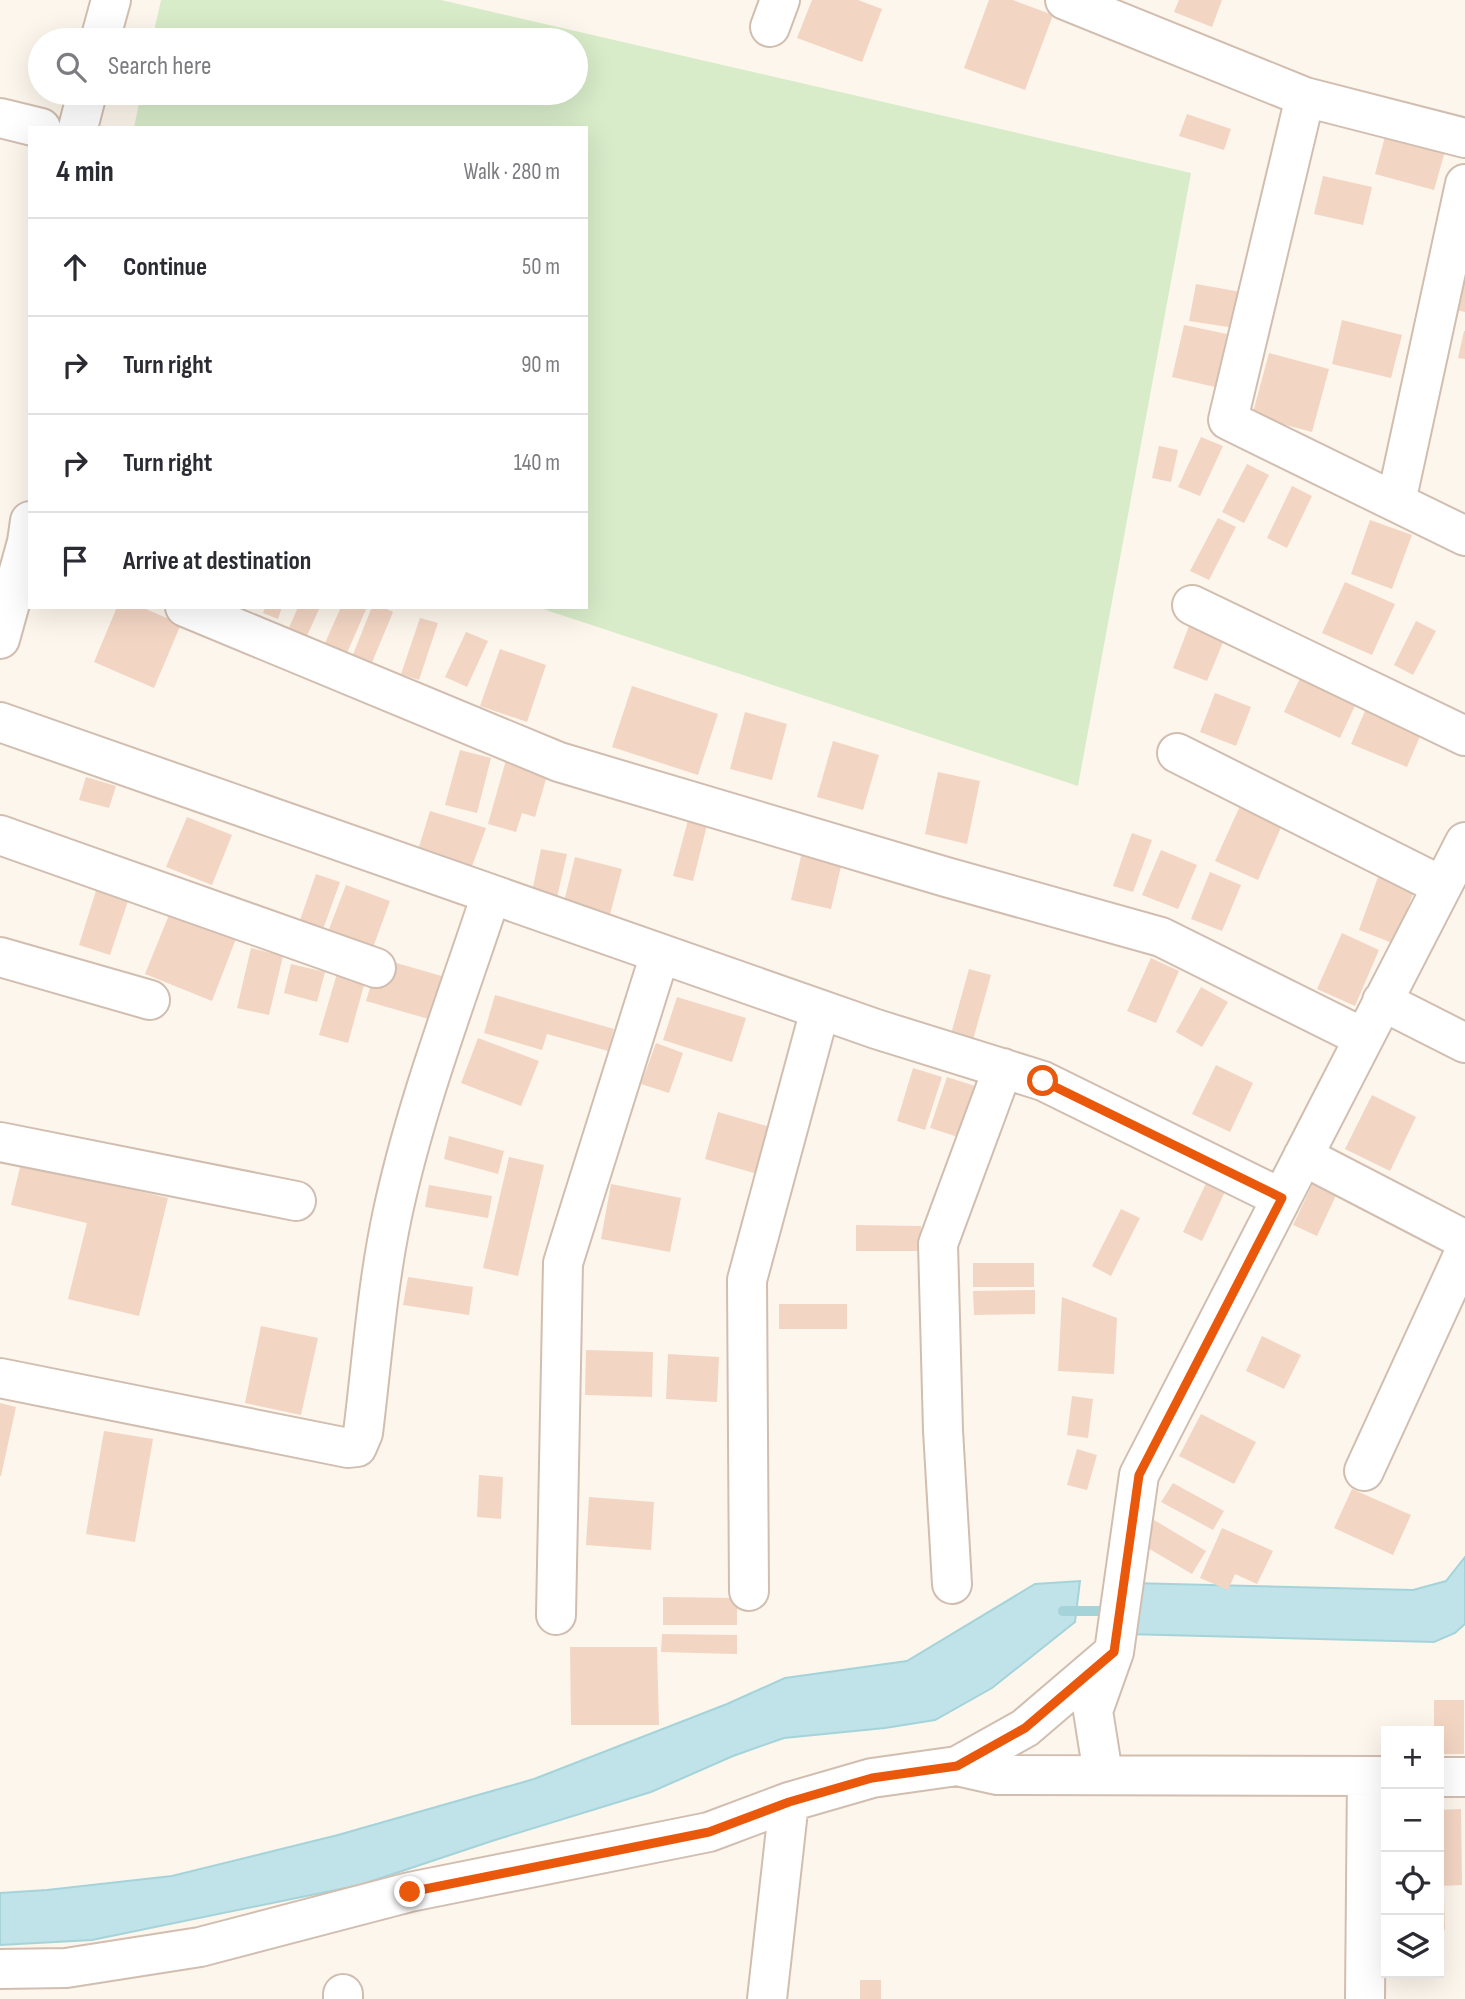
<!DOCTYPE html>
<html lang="en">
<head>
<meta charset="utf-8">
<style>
  body { margin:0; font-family:"Sofia Sans Condensed",sans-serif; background:#f2f2f3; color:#2b2b33 }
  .controls { position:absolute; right:21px; bottom:21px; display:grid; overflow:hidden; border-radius:0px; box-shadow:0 7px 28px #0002 }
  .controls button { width:63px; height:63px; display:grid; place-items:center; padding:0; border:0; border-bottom:2px solid #e1e1e2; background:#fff; color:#2b2b33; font:35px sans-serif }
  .stop { position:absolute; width:21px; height:21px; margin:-16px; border:5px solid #ea580c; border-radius:50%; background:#fff }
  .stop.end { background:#ea580c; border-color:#fff; box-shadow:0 2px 7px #0008 }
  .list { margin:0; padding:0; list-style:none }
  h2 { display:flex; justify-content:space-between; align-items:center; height:91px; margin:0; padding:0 28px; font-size:30px }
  h2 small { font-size:23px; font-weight:400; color:#7c7c81 }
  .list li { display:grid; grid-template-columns:46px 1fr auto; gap:21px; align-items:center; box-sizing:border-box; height:98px; padding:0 28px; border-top:2px solid #e1e1e2 }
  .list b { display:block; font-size:26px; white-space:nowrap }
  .list em { font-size:23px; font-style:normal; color:#7c7c81 }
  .icon { flex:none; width:38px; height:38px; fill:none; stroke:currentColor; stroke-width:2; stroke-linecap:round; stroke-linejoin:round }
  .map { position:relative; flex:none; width:1465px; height:1999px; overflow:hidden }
  .search { position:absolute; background:#fff; box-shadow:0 7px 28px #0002; left:28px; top:28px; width:560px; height:77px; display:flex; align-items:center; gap:18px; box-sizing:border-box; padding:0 24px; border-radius:38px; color:#7c7c81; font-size:26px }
  .panel { position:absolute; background:#fff; box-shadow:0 7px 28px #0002; left:28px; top:126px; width:560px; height:483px; border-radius:0px }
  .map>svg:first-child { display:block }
  .green { fill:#d8ecc9 }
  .water { fill:#bfe3e8; stroke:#a5d3da; stroke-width:2 }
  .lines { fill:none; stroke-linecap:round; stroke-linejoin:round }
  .stream { stroke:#a5d3da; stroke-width:10 }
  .building { fill:#f3d5c3 }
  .minor-casing { stroke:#d1beb0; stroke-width:42 }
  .minor { stroke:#fff; stroke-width:38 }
  .route { stroke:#ea580c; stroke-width:9 }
</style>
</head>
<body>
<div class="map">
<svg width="1465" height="1999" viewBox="0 0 1465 1999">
  <rect width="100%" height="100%" fill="#fdf6ec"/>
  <path class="green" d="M 161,0 L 441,0 L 1191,173 L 1078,786 L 537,607 L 586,607 L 586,128 L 134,128 L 141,93 L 576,93 L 576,40 L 152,40 Z"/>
  <path class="water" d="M 1465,1557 L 1465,1624 L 1455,1633 L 1434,1642 L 1125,1634 L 1130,1583 L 1413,1590 L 1446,1581 Z
    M 1080,1581 L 1075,1622 L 992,1688 L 935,1720 L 885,1728 L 784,1738 L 733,1756 L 651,1792 L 495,1840 L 360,1885 L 92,1940 L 0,1945 L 0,1893 L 47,1890 L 172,1876 L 338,1835 L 534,1779 L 727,1704 L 785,1678 L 907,1661 L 1035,1584 Z"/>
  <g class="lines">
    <path class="stream" d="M 1063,1611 L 1113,1611"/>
  </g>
  <path class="building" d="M 812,0 L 858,0 L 882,9 L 862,62 L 797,38 Z
    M 989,0 L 1013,0 L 1053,15 L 1025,90 L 964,68 Z
    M 1179,0 L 1222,0 L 1212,27 L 1174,12 Z
    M 1187,114 L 1231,129 L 1224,150 L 1179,136 Z
    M 1388,125 L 1448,141 L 1434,190 L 1375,174 Z
    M 1323,176 L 1372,187 L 1363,225 L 1314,214 Z
    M 1464,280 L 1465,280 L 1465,312 L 1456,310 Z
    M 1196,284 L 1241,292 L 1235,328 L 1189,321 Z
    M 1342,320 L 1402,335 L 1391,378 L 1332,364 Z
    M 1184,325 L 1227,334 L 1215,387 L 1172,377 Z
    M 1464,331 L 1465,331 L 1465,359 L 1458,358 Z
    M 1269,353 L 1329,369 L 1312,432 L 1252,416 Z
    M 1201,437 L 1223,446 L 1200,496 L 1178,487 Z
    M 1159,446 L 1178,450 L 1171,482 L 1152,478 Z
    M 1247,464 L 1269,475 L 1244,523 L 1222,512 Z
    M 1292,486 L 1312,496 L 1287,548 L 1267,538 Z
    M 1218,518 L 1236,527 L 1209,580 L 1190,571 Z
    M 1370,520 L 1412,535 L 1392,589 L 1351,574 Z
    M 1345,582 L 1395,604 L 1372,655 L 1322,633 Z
    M 117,607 L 141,607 L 181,624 L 154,688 L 94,662 Z
    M 265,607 L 282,607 L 278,619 L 263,613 Z
    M 298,607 L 320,607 L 306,638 L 288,630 Z
    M 341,607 L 367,607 L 347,653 L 325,643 Z
    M 372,607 L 383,607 L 393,612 L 371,665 L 352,657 Z
    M 420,618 L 438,623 L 419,680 L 401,674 Z
    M 1416,621 L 1436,631 L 1413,675 L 1394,665 Z
    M 1189,626 L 1224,640 L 1207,681 L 1173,668 Z
    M 466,632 L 488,641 L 467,687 L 445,677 Z
    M 500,649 L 546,665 L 527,722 L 480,706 Z
    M 1303,672 L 1359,697 L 1340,738 L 1284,712 Z
    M 632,686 L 718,714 L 698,775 L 612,747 Z
    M 1215,693 L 1251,707 L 1236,746 L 1200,732 Z
    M 1365,711 L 1421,734 L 1407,767 L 1351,744 Z
    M 745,712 L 787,724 L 772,780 L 730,769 Z
    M 833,741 L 879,755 L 863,810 L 817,797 Z
    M 460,750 L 491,758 L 477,813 L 445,805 Z
    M 506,760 L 548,772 L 535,817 L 522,813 L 516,832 L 488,824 Z
    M 938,772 L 980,781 L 967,844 L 925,834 Z
    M 86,777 L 116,786 L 109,808 L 79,800 Z
    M 1240,806 L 1282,825 L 1258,880 L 1215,861 Z
    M 430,811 L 486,828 L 467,880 L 414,863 Z
    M 187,817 L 232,835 L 212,885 L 166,867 Z
    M 688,820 L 707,825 L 693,881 L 673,876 Z
    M 1132,833 L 1152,840 L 1133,892 L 1113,886 Z
    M 541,849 L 567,854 L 555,906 L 530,901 Z
    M 1161,850 L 1197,865 L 1178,909 L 1142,895 Z
    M 802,852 L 842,862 L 831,909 L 791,900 Z
    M 575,857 L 622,869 L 608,922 L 562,910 Z
    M 1210,872 L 1241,885 L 1222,931 L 1191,919 Z
    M 316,874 L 340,882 L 321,935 L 298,926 Z
    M 1378,877 L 1414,891 L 1395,944 L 1359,930 Z
    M 99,881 L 131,892 L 110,955 L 79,945 Z
    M 346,885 L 390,901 L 371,953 L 326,937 Z
    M 171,910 L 237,936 L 212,1001 L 145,974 Z
    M 1342,933 L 1379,950 L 1355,1006 L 1317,989 Z
    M 251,948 L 283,956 L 269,1015 L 237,1008 Z
    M 379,958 L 452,979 L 439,1022 L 366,1001 Z
    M 1151,958 L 1179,971 L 1156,1023 L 1127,1011 Z
    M 291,964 L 325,972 L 317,1002 L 284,993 Z
    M 969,969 L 991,975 L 973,1040 L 951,1034 Z
    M 338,970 L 366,978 L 348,1043 L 319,1035 Z
    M 1201,987 L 1228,1002 L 1202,1047 L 1176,1032 Z
    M 495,995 L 614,1029 L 608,1051 L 547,1034 L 542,1050 L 484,1033 Z
    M 677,997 L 746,1018 L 732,1062 L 663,1040 Z
    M 478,1038 L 539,1061 L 521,1106 L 461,1083 Z
    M 656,1043 L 683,1053 L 669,1093 L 641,1084 Z
    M 1216,1065 L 1253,1083 L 1230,1132 L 1192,1114 Z
    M 913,1068 L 942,1077 L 925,1130 L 897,1121 Z
    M 947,1077 L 975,1086 L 958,1137 L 930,1128 Z
    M 1372,1095 L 1416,1117 L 1390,1171 L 1345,1149 Z
    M 718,1112 L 774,1128 L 761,1175 L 705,1159 Z
    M 449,1136 L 504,1151 L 498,1174 L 444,1159 Z
    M 509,1157 L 544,1165 L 518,1276 L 483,1268 Z
    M 21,1163 L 168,1198 L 139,1316 L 68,1299 L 87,1223 L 11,1205 Z
    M 1209,1177 L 1228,1185 L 1202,1241 L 1183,1232 Z
    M 1314,1181 L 1338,1191 L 1317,1236 L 1293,1225 Z
    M 611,1184 L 681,1198 L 670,1252 L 601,1239 Z
    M 429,1185 L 492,1196 L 488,1218 L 425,1207 Z
    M 1121,1209 L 1140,1218 L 1111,1276 L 1092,1266 Z
    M 856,1225 L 921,1226 L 920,1251 L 856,1251 Z
    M 973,1263 L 1034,1263 L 1034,1287 L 973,1287 Z
    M 408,1277 L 473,1287 L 469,1315 L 403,1305 Z
    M 1035,1290 L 1035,1314 L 974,1315 L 973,1291 Z
    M 1062,1297 L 1117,1318 L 1114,1374 L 1058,1371 Z
    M 779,1304 L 847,1304 L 847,1329 L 779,1329 Z
    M 261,1326 L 318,1338 L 301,1415 L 245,1403 Z
    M 1262,1336 L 1301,1355 L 1284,1389 L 1246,1371 Z
    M 586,1350 L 653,1352 L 652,1397 L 585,1395 Z
    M 668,1354 L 719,1357 L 717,1402 L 666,1399 Z
    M 1072,1396 L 1093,1399 L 1088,1438 L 1067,1435 Z
    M 0,1403 L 16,1407 L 1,1476 L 0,1476 Z
    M 1201,1414 L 1256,1442 L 1234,1484 L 1179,1456 Z
    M 104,1431 L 153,1439 L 135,1542 L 86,1534 Z
    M 1077,1449 L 1097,1455 L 1087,1490 L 1067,1485 Z
    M 479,1475 L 503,1477 L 501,1519 L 477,1517 Z
    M 1173,1483 L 1224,1511 L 1213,1530 L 1161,1502 Z
    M 1352,1489 L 1411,1515 L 1393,1555 L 1334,1528 Z
    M 589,1497 L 654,1502 L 651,1550 L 586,1545 Z
    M 1149,1517 L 1206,1551 L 1192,1574 L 1136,1541 Z
    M 1222,1528 L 1273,1551 L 1257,1584 L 1235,1574 L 1228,1590 L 1200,1578 Z
    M 663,1597 L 737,1598 L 737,1625 L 663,1625 Z
    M 662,1634 L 737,1635 L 737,1654 L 661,1652 Z
    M 570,1647 L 657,1647 L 659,1725 L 571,1725 Z
    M 1434,1700 L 1464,1700 L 1464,1754 L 1439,1754 L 1439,1731 L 1434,1731 Z
    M 1461,1809 L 1462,1885 L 1439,1886 L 1439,1810 Z
    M 1439,1899 L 1444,1899 L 1445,1930 L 1439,1930 Z
    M 860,1980 L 881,1980 L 881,1999 L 860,1999 Z"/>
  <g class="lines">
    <g class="minor-casing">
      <path id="minor" d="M 1065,0 L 1305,97 L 1465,138
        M 770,27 L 780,0
        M 100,40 L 111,0
        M 1305,97 L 1228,420 L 1465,536
        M 0,118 L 41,128
        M 78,128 L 87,93
        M 1396,502 L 1465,184
        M 1192,605 L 1465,736
        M 185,607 L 559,762 L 946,877 L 1161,937 L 1364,1038
        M 0,639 L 27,542 L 30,521
        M 0,722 L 876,1029 L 1043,1081 L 1281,1198
        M 1177,753 L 1442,886
        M 0,835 L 376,968
        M 0,957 L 150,1000
        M 1382,1001 L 1465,1043
        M 0,1142 L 296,1201
        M 1303,1156 L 1465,1240
        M 0,1378 L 348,1448 L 357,1447 L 363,1433 C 372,1361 377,1287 392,1216 C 415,1107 456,1001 491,895
        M 1364,1471 L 1465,1251
        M 952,1584 L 943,1430 L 938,1244 L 1003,1068
        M 749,1591 L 747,1280 L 820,1010
        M 556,1615 L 563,1263 L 660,954
        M 957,1766 L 997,1775 L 1386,1776
        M 1103,1774 L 1093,1711 L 1114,1652 L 1139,1475 L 1465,842
        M 1439,1777 L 1465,1777
        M 0,1969 L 66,1968 L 200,1947 L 410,1892 L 709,1832 L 789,1802 L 872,1778 L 957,1766 L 1025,1728 L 1114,1652
        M 343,1999 L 343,1994
        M 767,1999 L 789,1802
        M 1365,1999 L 1367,1776"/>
    </g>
    <use href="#minor" class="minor"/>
  </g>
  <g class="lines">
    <path class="route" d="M 410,1892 L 709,1832 L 789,1802 L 872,1778 L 957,1766 L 1025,1728 L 1114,1652 L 1139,1475 L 1282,1198 L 1043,1081"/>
  </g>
</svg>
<div class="controls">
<button>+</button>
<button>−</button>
<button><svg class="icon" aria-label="locate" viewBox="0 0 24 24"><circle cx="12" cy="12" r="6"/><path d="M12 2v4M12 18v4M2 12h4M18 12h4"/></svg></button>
<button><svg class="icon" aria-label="layers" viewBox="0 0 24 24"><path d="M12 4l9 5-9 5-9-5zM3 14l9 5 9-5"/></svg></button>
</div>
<div class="stop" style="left:1043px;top:1081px"></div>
<div class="stop end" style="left:410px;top:1892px"></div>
<div class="search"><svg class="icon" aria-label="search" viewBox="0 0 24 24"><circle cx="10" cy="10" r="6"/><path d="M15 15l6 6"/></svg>Search here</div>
<section class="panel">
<h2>4 min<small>Walk · 280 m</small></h2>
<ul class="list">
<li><svg class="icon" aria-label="ahead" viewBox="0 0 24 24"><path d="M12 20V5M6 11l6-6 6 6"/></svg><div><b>Continue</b></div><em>50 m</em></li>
<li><svg class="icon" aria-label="right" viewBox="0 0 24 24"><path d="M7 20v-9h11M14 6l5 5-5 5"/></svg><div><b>Turn right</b></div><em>90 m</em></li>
<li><svg class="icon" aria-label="right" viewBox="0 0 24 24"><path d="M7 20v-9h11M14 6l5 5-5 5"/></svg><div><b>Turn right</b></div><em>140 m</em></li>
<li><svg class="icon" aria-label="arrive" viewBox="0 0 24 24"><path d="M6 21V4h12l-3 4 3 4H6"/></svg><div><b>Arrive at destination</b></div></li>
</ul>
</section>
</div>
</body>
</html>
